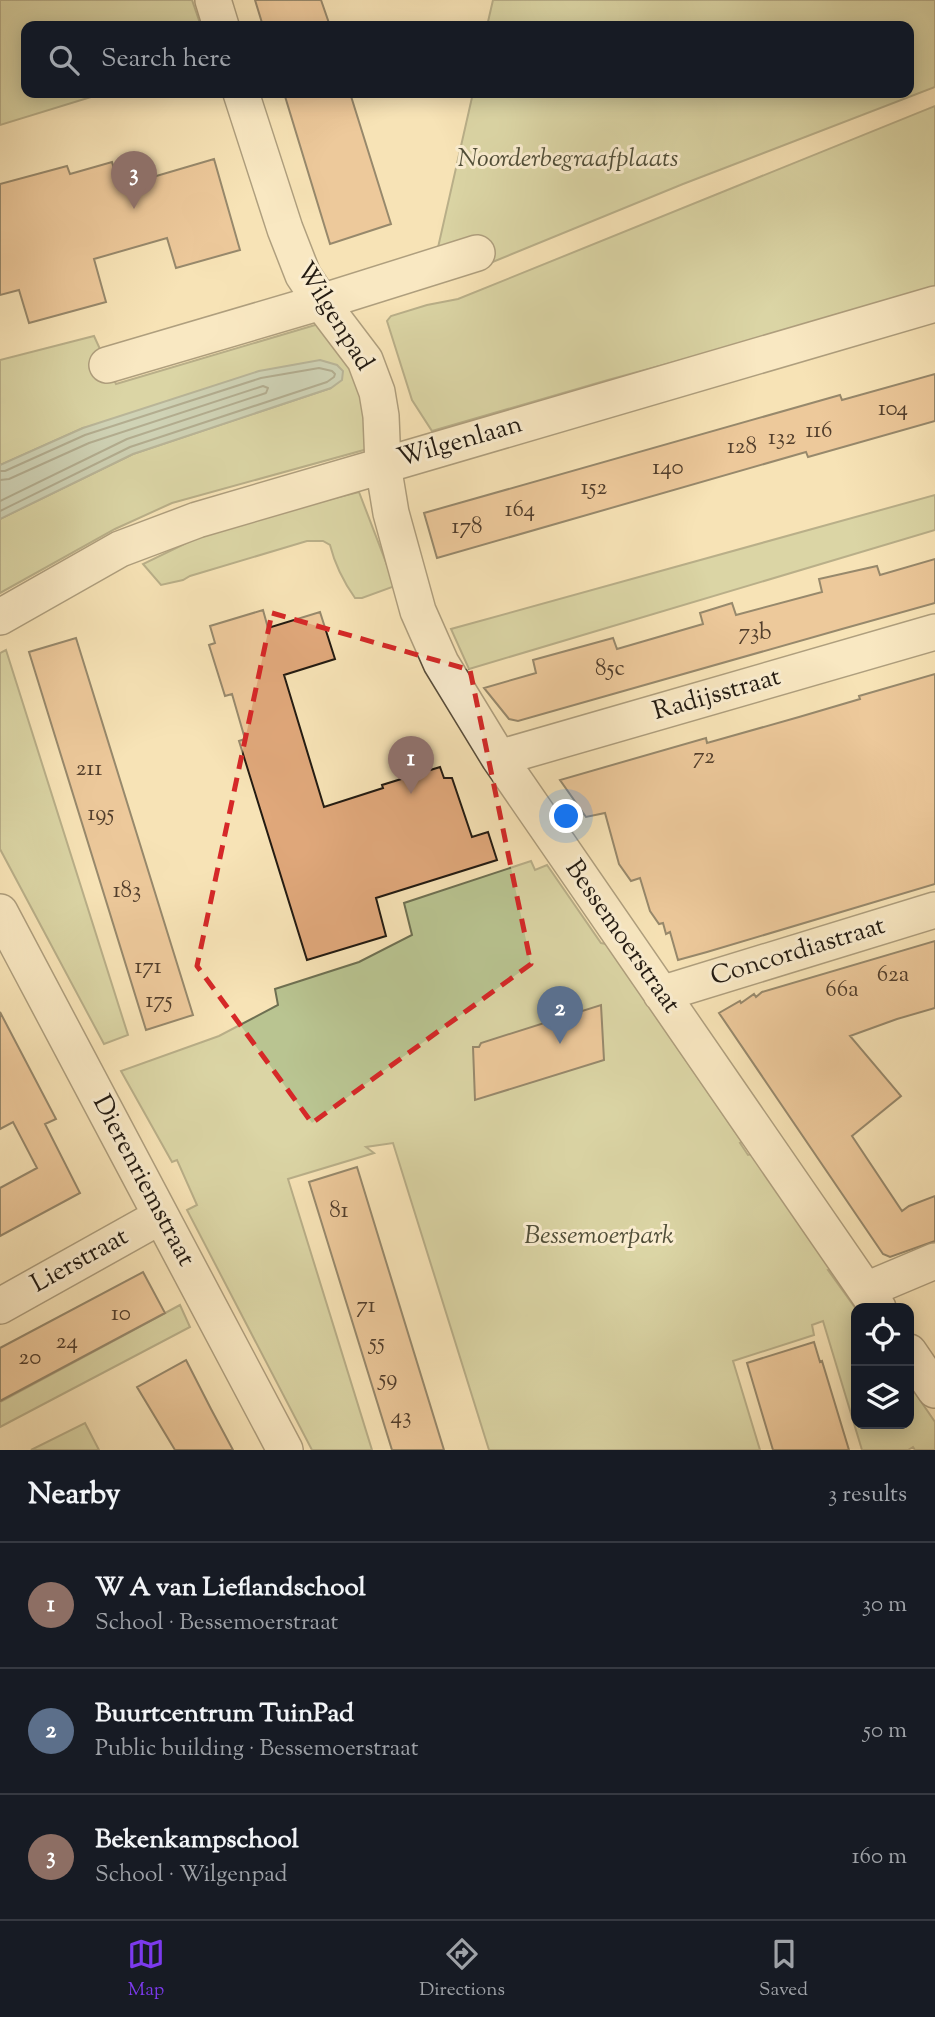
<!DOCTYPE html>
<html lang="en">
<head>
<meta charset="utf-8">
<style>
  body { margin:0; font-family:"Sorts Mill Goudy",serif; background:#242831; color:#f1f3f6 }
  .controls { position:absolute; right:21px; bottom:21px; display:grid; overflow:hidden; border-radius:14px; box-shadow:0 4px 18px #0003 }
  .controls button { width:63px; height:63px; display:grid; place-items:center; padding:0; border:0; border-bottom:2px solid #363941; background:#171b24; color:#f1f3f6; font:35px sans-serif }
  .you { position:absolute; left:567px; top:817px; width:24px; height:24px; margin:-18px; border:5px solid #fff; border-radius:50%; background:#1a73e8; box-shadow:0 0 0 10px #1a73e833 }
  .badge { display:grid; place-items:center; width:46px; height:46px; border-radius:50%; background:#7c3aed; color:#fff; font-size:23px; font-weight:700 }
  .pin { position:absolute; translate:-50% -58px; filter:drop-shadow(0 2px 4px #0008) }
  .pin::after { content:''; position:absolute; top:37px; width:24px; height:21px; background:inherit; clip-path:polygon(0 0,100% 0,50% 100%) }
  .list { margin:0; padding:0; list-style:none }
  h2 { display:flex; justify-content:space-between; align-items:center; height:91px; margin:0; padding:0 28px; font-size:30px }
  h2 small { font-size:23px; font-weight:400; color:#9ea1a6 }
  .list li { display:grid; grid-template-columns:46px 1fr auto; gap:21px; align-items:center; box-sizing:border-box; height:126px; padding:0 28px; border-top:2px solid #363941 }
  .list b { display:block; font-size:26px; white-space:nowrap }
  .list p { margin:0; font-size:23px; white-space:nowrap; color:#9ea1a6 }
  .list em { font-size:23px; font-style:normal; color:#9ea1a6 }
  .icon { flex:none; width:38px; height:38px; fill:none; stroke:currentColor; stroke-width:2; stroke-linecap:round; stroke-linejoin:round }
  .map { position:relative; flex:none; width:935px; height:1450px; overflow:hidden }
  .search { position:absolute; background:#171b24; box-shadow:0 4px 18px #0003; left:21px; right:21px; top:21px; height:77px; display:flex; align-items:center; gap:18px; box-sizing:border-box; padding:0 24px; border-radius:14px; color:#9ea1a6; font-size:26px }
  .sheet { height:469px; background:#171b24 }
  nav { display:flex; justify-content:space-around; align-items:center; box-sizing:border-box; height:98px; border-top:2px solid #363941; background:#171b24; font-size:19px; color:#9ea1a6 }
  nav a { display:grid; justify-items:center; gap:4px }
  nav .on { color:#7c3aed }
  .map>svg:first-child { display:block }
  .green { fill:#b9c491; stroke:#6e7052; stroke-width:2 }
  .water { fill:#9ebdb3; stroke:#6d7c73; stroke-width:2 }
  .lines { fill:none; stroke-linecap:round; stroke-linejoin:round }
  .shore { stroke:#606c62; stroke-width:2 }
  .building { fill:#e0a87b; stroke:#231b12; stroke-width:2 }
  .street-casing { stroke:#584d3b; stroke-width:38 }
  .street { stroke:#faedd0; stroke-width:35 }
  .marked { fill:none; stroke:#d62828; stroke-width:5; stroke-dasharray:14 9; stroke-linejoin:round }
  .labels { text-anchor:middle; dominant-baseline:central; stroke-width:6; stroke-linejoin:round; paint-order:stroke }
  .number-label { font-size:23px; fill:#523e2c }
  .park-label { font-size:26px; font-style:italic; fill:#504e38; stroke:#faedd0 }
  .street-label { font-size:26px; fill:#231b12; stroke:#faedd0 }
</style>
</head>
<body>
<div class="map">
<svg width="935" height="1450" viewBox="0 0 935 1450">
  <rect width="100%" height="100%" fill="#f7e3b6"/>
  <filter id="stains"><feTurbulence type="fractalNoise" baseFrequency=".00286" numOctaves="4"/><feColorMatrix values="0 0 0 0 .2 0 0 0 0 .09 0 0 0 0 .02 0 0 0 .5 -.17"/></filter>
  <radialGradient id="worn" r=".72"><stop offset=".6" stop-color="#630" stop-opacity="0"/><stop offset="1" stop-color="#630" stop-opacity=".3"/></radialGradient>
  <path class="green" d="M 0,0 L 192,0 L 201,26 L 26,26 L 26,93 L 104,93 L 0,125 Z
    M 493,0 L 935,0 L 935,87 L 683,184 L 473,270 L 432,274 L 473,93 L 909,93 L 909,26 L 487,26 Z
    M 935,106 L 935,291 L 608,380 L 432,431 L 412,400 L 387,321 L 391,316 L 427,305 L 458,299 Z
    M 332,320 L 382,445 L 172,503 L 115,529 L 0,593 L 0,519 L 133,454 L 331,388 L 83,428 L 0,465 L 0,360 L 94,336 L 116,384 Z
    M 359,492 L 395,586 L 362,598 L 355,598 C 343,581 335,565 330,545 L 323,541 L 307,541 L 190,576 L 183,580 L 161,585 L 143,564 L 205,534 L 295,508 Z
    M 935,495 L 935,530 L 469,669 L 451,629 Z
    M 6,650 L 128,1035 L 104,1044 L 0,849 L 0,653 Z
    M 531,861 L 535,870 L 547,865 L 601,943 L 606,944 L 742,1142 L 740,1143 L 748,1155 L 757,1153 L 839,1267 L 828,1270 L 856,1309 L 856,1424 L 909,1424 L 909,1384 L 935,1422 L 935,1450 L 915,1450 L 913,1447 L 908,1450 L 862,1450 L 823,1321 L 812,1325 L 814,1335 L 733,1361 L 760,1450 L 489,1450 L 393,1143 L 366,1147 L 374,1153 L 288,1179 L 372,1450 L 312,1450 L 187,1210 L 197,1205 L 177,1160 L 172,1162 L 121,1071 L 219,1036 L 278,1005 L 275,989 L 359,962 L 412,935 L 404,903 Z
    M 180,1305 L 190,1327 L 0,1427 L 0,1402 Z
    M 85,1423 L 99,1450 L 31,1450 Z"/>
  <path class="water" d="M 320,360 L 337,365 L 343,371 L 342,380 L 331,388 L 133,454 L 0,519 L 0,465 L 83,428 L 259,371 Z"/>
  <g class="lines">
    <path class="shore" d="M 0,471 L 5,471 L 85,435 L 261,378 L 319,368 L 332,371 L 335,374 L 334,377 L 327,382 L 130,447 L 0,511
      M 0,480 L 9,479 L 89,443 L 263,386 L 268,388 L 266,393 L 127,439 L 0,501"/>
  </g>
  <path class="building" d="M 255,0 L 321,0 L 330,26 L 263,26 Z
    M 284,93 L 350,93 L 391,224 L 330,244 Z
    M 214,159 L 240,250 L 176,268 L 167,238 L 94,259 L 106,302 L 29,323 L 19,290 L 0,295 L 0,184 L 67,166 L 70,174 L 112,162 L 119,187 Z
    M 935,374 L 935,421 L 808,457 L 806,452 L 437,558 L 424,513 L 840,395 L 842,400 Z
    M 935,559 L 935,603 L 842,629 L 518,721 L 509,719 L 484,688 L 536,673 L 533,660 L 613,638 L 617,649 L 703,624 L 700,613 L 732,603 L 736,615 L 822,592 L 819,579 L 877,566 L 880,575 Z
    M 263,610 L 268,628 L 320,612 L 335,659 L 284,675 L 324,807 L 383,788 L 382,785 L 440,767 L 444,778 L 452,778 L 472,837 L 488,832 L 497,860 L 376,898 L 386,936 L 307,960 L 239,741 L 245,739 L 232,694 L 225,696 L 209,645 L 215,643 L 210,626 Z
    M 76,638 L 193,1015 L 146,1030 L 29,652 Z
    M 935,674 L 935,884 L 707,952 L 678,960 L 670,932 L 666,934 L 663,923 L 659,924 L 650,911 L 640,878 L 631,881 L 619,864 L 605,813 L 586,817 L 560,780 L 706,738 L 707,743 L 799,717 L 860,699 L 859,696 Z
    M 935,941 L 935,1008 L 897,1019 L 850,1036 L 901,1096 L 852,1136 L 902,1211 L 909,1206 L 935,1196 L 935,1241 L 890,1257 L 883,1254 L 719,1013 L 740,1001 L 741,1003 L 754,994 L 756,997 L 762,992 Z
    M 601,1005 L 604,1060 L 475,1100 L 473,1047 L 479,1047 L 481,1043 Z
    M 0,1012 L 56,1119 L 45,1124 L 80,1193 L 0,1236 L 0,1188 L 37,1168 L 13,1122 L 0,1129 Z
    M 357,1167 L 380,1242 L 444,1450 L 392,1450 L 309,1182 Z
    M 143,1272 L 165,1313 L 0,1401 L 0,1348 Z
    M 814,1342 L 820,1362 L 822,1361 L 849,1450 L 773,1450 L 747,1363 Z
    M 186,1360 L 211,1409 L 233,1450 L 175,1450 L 137,1387 Z"/>
  <g class="lines">
    <g class="street-casing">
      <path id="street" d="M 213,0 L 221,26
        M 241,93 L 285,229 L 303,275 L 321,302 L 365,360 L 377,392 L 381,416 L 383,465 L 391,513 L 418,611 L 441,663 L 499,758 L 878,1308
        M 107,365 L 321,302 L 477,253
        M 0,617 L 120,549 L 197,520 L 935,304
        M 499,758 L 935,632
        M 0,912 L 285,1450
        M 661,994 L 935,910
        M 866,1290 L 935,1261
        M 0,1306 L 161,1216
        M 909,1352 L 935,1390"/>
    </g>
    <use href="#street" class="street"/>
  </g>
  <path d="M0 0H935V1450H0ZM 272,613 L 470,670 L 531,964 L 312,1123 L 197,966 Z" fill="#f7e3b6" fill-opacity=".55" fill-rule="evenodd"/>
  <path class="marked" d="M 272,613 L 470,670 L 531,964 L 312,1123 L 197,966 Z"/>
  <g class="labels">
    <g class="number-label">
      <text x="893" y="409">104</text>
      <text x="819" y="431">116</text>
      <text x="782" y="438">132</text>
      <text x="742" y="447">128</text>
      <text x="668" y="468">140</text>
      <text x="594" y="488">152</text>
      <text x="520" y="510">164</text>
      <text x="467" y="527">178</text>
      <text x="755" y="633">73b</text>
      <text x="610" y="669">85c</text>
      <text x="704" y="757">72</text>
      <text x="89" y="769">211</text>
      <text x="101" y="814">195</text>
      <text x="127" y="891">183</text>
      <text x="148" y="967">171</text>
      <text x="893" y="975">62a</text>
      <text x="842" y="990">66a</text>
      <text x="159" y="1001">175</text>
      <text x="339" y="1211">81</text>
      <text x="366" y="1306">71</text>
      <text x="121" y="1314">10</text>
      <text x="67" y="1342">24</text>
      <text x="377" y="1343">55</text>
      <text x="30" y="1358">20</text>
      <text x="388" y="1379">59</text>
      <text x="401" y="1417">43</text>
    </g>
    <g class="park-label">
      <text x="568" y="159">Noorderbegraafplaats</text>
      <text x="599" y="1236">Bessemoerpark</text>
    </g>
    <g class="street-label">
      <text transform="translate(334 317) rotate(58)">Wilgenpad</text>
      <text transform="translate(460 442) rotate(-16)">Wilgenlaan</text>
      <text transform="translate(717 695) rotate(-16)">Radijsstraat</text>
      <text transform="translate(622 937) rotate(55)">Bessemoerstraat</text>
      <text transform="translate(798 952) rotate(-17)">Concordiastraat</text>
      <text transform="translate(143 1181) rotate(62)">Dierenriemstraat</text>
      <text transform="translate(80 1261) rotate(-29)">Lierstraat</text>
    </g>
  </g>
  <rect width="100%" height="100%" filter="url(#stains)"/>
  <rect width="100%" height="100%" fill="url(#worn)"/>
</svg>
<div class="controls">
<button><svg class="icon" aria-label="locate" viewBox="0 0 24 24"><circle cx="12" cy="12" r="6"/><path d="M12 2v4M12 18v4M2 12h4M18 12h4"/></svg></button>
<button><svg class="icon" aria-label="layers" viewBox="0 0 24 24"><path d="M12 4l9 5-9 5-9-5zM3 14l9 5 9-5"/></svg></button>
</div>
<div class="you"></div>
<div class="pin badge" style="left:411px;top:794px;background:#8d6e63">1</div>
<div class="pin badge" style="left:560px;top:1044px;background:#5c6f8a">2</div>
<div class="pin badge" style="left:134px;top:209px;background:#8d6e63">3</div>
<div class="search"><svg class="icon" aria-label="search" viewBox="0 0 24 24"><circle cx="10" cy="10" r="6"/><path d="M15 15l6 6"/></svg>Search here</div>
</div>
<section class="sheet">
<h2>Nearby<small>3 results</small></h2>
<ul class="list">
<li><span class="badge" style="background:#8d6e63">1</span><div><b>W A van Lieflandschool</b><p>School · Bessemoerstraat</p></div><em>30 m</em></li>
<li><span class="badge" style="background:#5c6f8a">2</span><div><b>Buurtcentrum TuinPad</b><p>Public building · Bessemoerstraat</p></div><em>50 m</em></li>
<li><span class="badge" style="background:#8d6e63">3</span><div><b>Bekenkampschool</b><p>School · Wilgenpad</p></div><em>160 m</em></li>
</ul>
</section>
<nav>
<a class="on"><svg class="icon" aria-label="map" viewBox="0 0 24 24"><path d="M3 6l6-2 6 2 6-2v14l-6 2-6-2-6 2zM9 4v14M15 6v14"/></svg>Map</a>
<a><svg class="icon" aria-label="directions" viewBox="0 0 24 24"><path d="M12 3l9 9-9 9-9-9zM9 14v-3h6M13 9l2 2-2 2"/></svg>Directions</a>
<a><svg class="icon" aria-label="saved" viewBox="0 0 24 24"><path d="M7 4h10v16l-5-4-5 4z"/></svg>Saved</a>
</nav>
</body>
</html>
